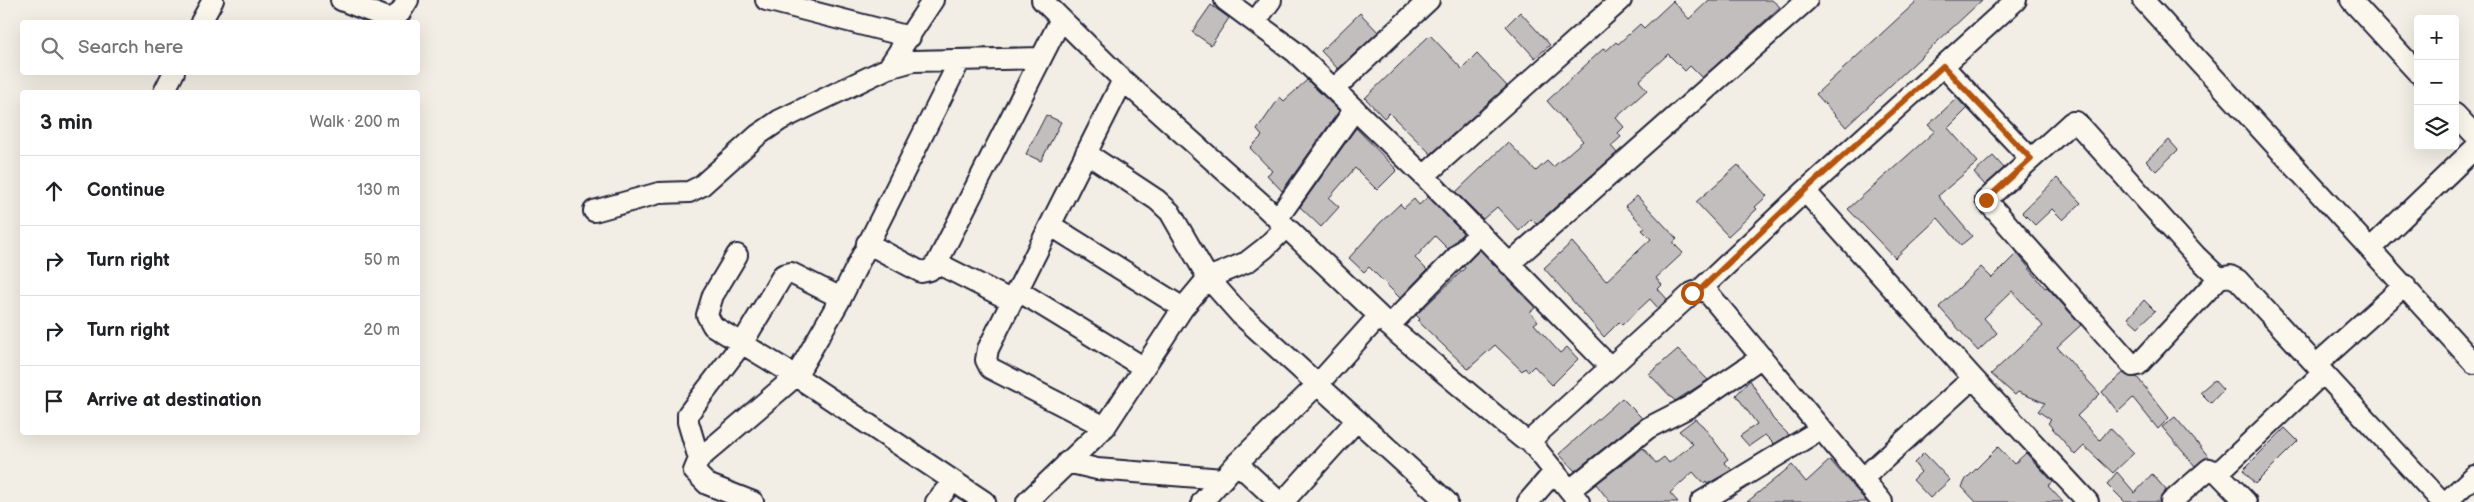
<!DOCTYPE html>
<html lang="en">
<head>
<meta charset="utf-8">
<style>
  body { margin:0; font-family:"Balsamiq Sans",sans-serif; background:#f2f2f2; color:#202124 }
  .controls { position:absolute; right:15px; top:15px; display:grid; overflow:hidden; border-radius:5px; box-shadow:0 5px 20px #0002 }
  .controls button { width:45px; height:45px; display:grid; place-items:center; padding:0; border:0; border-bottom:1px solid #e0e0e0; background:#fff; color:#202124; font:25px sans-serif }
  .stop { position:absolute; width:15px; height:15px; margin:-11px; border:4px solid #b45309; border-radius:50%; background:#fff }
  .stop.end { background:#b45309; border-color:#fff; box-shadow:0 1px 5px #0008 }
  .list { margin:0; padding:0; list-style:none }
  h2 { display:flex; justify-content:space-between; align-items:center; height:65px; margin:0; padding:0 20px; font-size:21px }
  h2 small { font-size:16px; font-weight:400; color:#757577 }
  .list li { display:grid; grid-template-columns:32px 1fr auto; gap:15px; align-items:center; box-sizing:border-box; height:70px; padding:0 20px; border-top:1px solid #e0e0e0 }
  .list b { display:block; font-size:19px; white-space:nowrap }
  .list em { font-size:16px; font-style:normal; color:#757577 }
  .icon { flex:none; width:28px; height:28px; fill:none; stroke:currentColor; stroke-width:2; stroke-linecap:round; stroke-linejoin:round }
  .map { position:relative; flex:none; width:2474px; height:502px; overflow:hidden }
  .search { position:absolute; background:#fff; box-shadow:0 5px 20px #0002; left:20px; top:20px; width:400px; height:55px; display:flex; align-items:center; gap:12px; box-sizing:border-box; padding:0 18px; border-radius:5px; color:#757577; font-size:19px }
  .panel { position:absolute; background:#fff; box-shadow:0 5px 20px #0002; left:20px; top:90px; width:400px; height:345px; border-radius:5px }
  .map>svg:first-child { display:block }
  .building { fill:#c2bebe; stroke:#22223b }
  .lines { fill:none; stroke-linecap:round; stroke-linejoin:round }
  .minor-casing { stroke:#22223b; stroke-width:24 }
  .minor { stroke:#fbf7ec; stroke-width:20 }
  .route { stroke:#b45309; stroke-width:6 }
</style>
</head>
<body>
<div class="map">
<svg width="2474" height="502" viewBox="0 0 2474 502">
  <rect width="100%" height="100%" fill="#f2eee5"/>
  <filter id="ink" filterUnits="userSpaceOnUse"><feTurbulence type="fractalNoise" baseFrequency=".02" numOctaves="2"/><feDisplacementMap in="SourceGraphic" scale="10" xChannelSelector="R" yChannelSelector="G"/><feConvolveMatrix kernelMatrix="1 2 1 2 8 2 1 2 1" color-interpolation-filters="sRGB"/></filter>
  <g filter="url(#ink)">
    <path class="building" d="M 1709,0 L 1772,0 L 1780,7 L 1702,78 L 1690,66 L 1685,71 L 1668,54 L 1639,81 L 1647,90 L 1616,118 L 1624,127 L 1618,133 L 1621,137 L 1611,146 L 1617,153 L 1536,224 L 1531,219 L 1519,231 L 1497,207 L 1483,219 L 1456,192 L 1508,142 L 1536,171 L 1547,161 L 1553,167 L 1583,141 L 1547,101 L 1604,48 L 1606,51 L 1616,42 L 1618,44 L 1640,24 L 1644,28 L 1673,1 L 1689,19 Z
      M 1918,0 L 1982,0 L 1846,127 L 1816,94 Z
      M 1211,5 L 1229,18 L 1211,45 L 1192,32 Z
      M 1520,12 L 1550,45 L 1535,58 L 1506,26 Z
      M 1360,13 L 1378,32 L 1338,69 L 1321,51 Z
      M 1430,35 L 1462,69 L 1477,54 L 1507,86 L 1431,154 L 1389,113 L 1384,118 L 1365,98 Z
      M 1307,80 L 1339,111 L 1282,191 L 1267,175 L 1272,171 L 1250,148 L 1262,136 L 1257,130 L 1280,97 L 1284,101 Z
      M 1957,98 L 1967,109 L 1948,128 L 1978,162 L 1938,196 L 1972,236 L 1961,245 L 1938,218 L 1895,258 L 1848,209 L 1935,131 L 1928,125 Z
      M 1046,115 L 1061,122 L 1041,161 L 1026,154 Z
      M 1356,128 L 1397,170 L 1377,190 L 1355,168 L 1329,198 L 1339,207 L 1321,227 L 1300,207 Z
      M 2169,140 L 2178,150 L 2156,171 L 2146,161 Z
      M 1993,156 L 2004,168 L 1985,185 L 1974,173 Z
      M 1738,165 L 1767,196 L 1755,207 L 1757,209 L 1728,236 L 1696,202 Z
      M 2057,178 L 2081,203 L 2063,220 L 2052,209 L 2035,225 L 2022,212 Z
      M 1637,196 L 1677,239 L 1673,243 L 1683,253 L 1656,278 L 1662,285 L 1658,289 L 1667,299 L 1658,308 L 1650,299 L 1622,325 L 1619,322 L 1604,337 L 1544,268 L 1572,242 L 1606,281 L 1651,239 L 1642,230 L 1645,228 L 1625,206 Z
      M 1428,197 L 1463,233 L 1448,249 L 1435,236 L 1415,258 L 1427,270 L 1400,298 L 1369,267 L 1364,272 L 1349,258 L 1380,223 L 1400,204 L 1404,208 L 1414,199 L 1419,205 Z
      M 1480,250 L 1535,308 L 1530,312 L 1538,321 L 1534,324 L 1560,353 L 1567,347 L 1578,359 L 1552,385 L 1534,366 L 1528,372 L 1525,368 L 1522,371 L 1495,345 L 1468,369 L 1418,321 L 1420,319 L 1416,315 L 1465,268 L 1464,266 Z
      M 2017,253 L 2045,288 L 2047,287 L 2081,325 L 2057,347 L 2100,394 L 2077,416 L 2100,440 L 2110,428 L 2134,453 L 2113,473 L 2084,446 L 2075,455 L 2048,423 L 2051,420 L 2038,411 L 2045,403 L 2018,392 L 2015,395 L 1991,374 L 2043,326 L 2012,291 L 1984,318 L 1997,333 L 1978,351 L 1939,307 L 1981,267 L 1992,278 Z
      M 2144,300 L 2155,311 L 2138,327 L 2128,318 Z
      M 1678,349 L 1708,380 L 1675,401 L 1649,374 Z
      M 2123,373 L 2130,377 L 2137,377 L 2169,418 L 2158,429 L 2133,398 L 2118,412 L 2102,392 Z
      M 1750,380 L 1773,419 L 1789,435 L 1774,444 L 1765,435 L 1749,446 L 1740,436 L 1757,424 L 1736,395 Z
      M 2214,380 L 2223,390 L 2211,403 L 2200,392 Z
      M 1622,398 L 1642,418 L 1575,471 L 1559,454 Z
      M 2175,417 L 2209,457 L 2195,466 L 2162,427 Z
      M 1695,419 L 1703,426 L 1728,459 L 1724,462 L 1732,470 L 1707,484 L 1706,482 L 1704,484 L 1693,472 L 1670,493 L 1678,502 L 1610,502 L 1596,484 L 1643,448 L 1656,463 L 1664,457 L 1669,463 L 1693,444 L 1679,431 Z
      M 2285,428 L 2298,441 L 2255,484 L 2243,470 Z
      M 1998,447 L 2014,464 L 2026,453 L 2053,482 L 2048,486 L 2063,502 L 1976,502 L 1962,487 L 1966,479 Z
      M 1924,453 L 1950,480 L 1930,498 L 1913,480 L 1921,472 L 1914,463 Z
      M 1830,460 L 1867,502 L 1747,502 L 1792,465 L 1806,482 Z
      M 2117,472 L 2135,493 L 2152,474 L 2166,490 L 2159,502 L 2125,502 L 2107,484 Z"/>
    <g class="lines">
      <g class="minor-casing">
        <path id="minor" d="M 341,0 L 390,19 L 400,13 L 408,0
          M 766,0 L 910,37
          M 1042,0 L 1123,80 L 1263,205 L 1398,334 L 1522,438 L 1529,440 L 1535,436 L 1692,293 L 1700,290 L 1708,293 L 1882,502
          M 1225,0 L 1295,52 L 1424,176 L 1610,367
          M 2143,0 L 2474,363
          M 2351,0 L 2418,73
          M 201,22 L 213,0
          M 1255,22 L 1271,0
          M 1943,66 L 2031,159
          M 888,68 L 933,0
          M 1334,89 L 1429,0
          M 164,92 L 174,72
          M 2455,114 L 2474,134
          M 1086,153 L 1157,200 L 1170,212 L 1208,278 L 1240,314 L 1447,502
          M 1424,176 L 1621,0
          M 1805,191 L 1973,378 L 2088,502
          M 594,211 L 659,193 L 689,192 L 701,186 L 758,135 L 780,120 L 888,68 L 913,61 L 1040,58
          M 1277,219 L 1355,109
          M 1050,225 L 1183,308
          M 867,243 L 921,272 L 930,270 L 937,263 L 1061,19
          M 2371,248 L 2474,149
          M 737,255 L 713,295 L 707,315 L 713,326 L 796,376 L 985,502
          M 937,263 L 1012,301
          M 1509,264 L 1807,0
          M 2219,278 L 2196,256 L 2076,122 L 2072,122 L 1986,200 L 2133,366 L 2138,365 L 2219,278 L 2230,276 L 2238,280 L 2442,502
          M 1017,290 L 1143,367
          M 1700,290 L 1805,191 L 2016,0
          M 1389,326 L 1480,233
          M 2316,365 L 2405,285
          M 1105,427 L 990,368 L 986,360 L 988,349 L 1123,80
          M 1529,440 L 1579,502
          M 699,459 L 688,422 L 688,414 L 743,342 L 783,275 L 791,273 L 841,298
          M 1067,462 L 1097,469 L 1223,479
          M 1237,463 L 1279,502
          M 2218,473 L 2323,373
          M 1862,479 L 1973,378
          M 1570,490 L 1648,428 L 1689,407 L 1762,357
          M 753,502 L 707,484 L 694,471 L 699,459 L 796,376 L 841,298 L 960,60
          M 936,502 L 953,481
          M 1027,502 L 1105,427 L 1183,308 L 1208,278 L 1247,262 L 1265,248 L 1286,227
          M 1202,502 L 1237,463 L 1318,384 L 1379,316
          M 1283,502 L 1357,420
          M 1528,502 L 1555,471
          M 1701,502 L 1821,429
          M 2171,502 L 2209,469 L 2218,473 L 2246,502
          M 2446,502 L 2474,476"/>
      </g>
      <use href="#minor" class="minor"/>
    </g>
  </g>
  <g class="lines" filter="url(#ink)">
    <path class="route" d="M 1692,293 L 1700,290 L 1805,190 L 1943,66 L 2031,159 L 1986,200"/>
  </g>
</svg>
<div class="controls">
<button>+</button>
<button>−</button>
<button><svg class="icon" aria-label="layers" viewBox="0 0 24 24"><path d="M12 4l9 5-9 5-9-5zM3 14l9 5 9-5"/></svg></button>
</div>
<div class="stop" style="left:1692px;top:293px"></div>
<div class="stop end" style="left:1986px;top:200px"></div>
<div class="search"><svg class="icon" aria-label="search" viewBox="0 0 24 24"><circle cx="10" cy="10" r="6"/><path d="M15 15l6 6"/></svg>Search here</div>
<section class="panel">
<h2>3 min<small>Walk · 200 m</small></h2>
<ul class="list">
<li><svg class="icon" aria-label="ahead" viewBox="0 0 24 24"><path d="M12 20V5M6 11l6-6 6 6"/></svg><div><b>Continue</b></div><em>130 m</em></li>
<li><svg class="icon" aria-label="right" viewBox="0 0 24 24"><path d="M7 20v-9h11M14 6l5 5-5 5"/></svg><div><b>Turn right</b></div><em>50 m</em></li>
<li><svg class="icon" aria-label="right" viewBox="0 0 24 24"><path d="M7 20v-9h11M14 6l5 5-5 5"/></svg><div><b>Turn right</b></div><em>20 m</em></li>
<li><svg class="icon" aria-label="arrive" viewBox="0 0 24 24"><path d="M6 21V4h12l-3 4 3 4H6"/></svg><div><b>Arrive at destination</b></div></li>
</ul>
</section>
</div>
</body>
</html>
